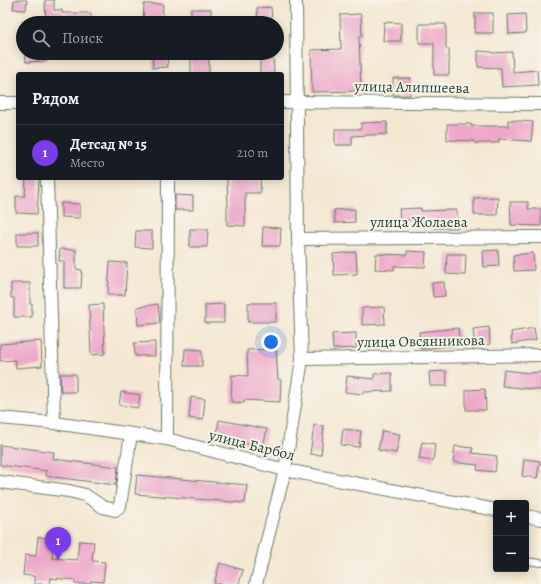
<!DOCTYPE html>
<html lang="ru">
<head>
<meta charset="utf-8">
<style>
  body { margin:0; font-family:Alegreya,serif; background:#242831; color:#f1f3f6 }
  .controls { position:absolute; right:12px; bottom:12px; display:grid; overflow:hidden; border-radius:4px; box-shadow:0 2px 10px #0003 }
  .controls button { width:36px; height:36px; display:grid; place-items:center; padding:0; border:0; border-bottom:1px solid #363941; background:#171b24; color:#f1f3f6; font:20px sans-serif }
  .you { position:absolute; left:271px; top:342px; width:14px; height:14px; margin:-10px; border:3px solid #fff; border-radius:50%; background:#1a73e8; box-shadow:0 0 0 6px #1a73e833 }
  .badge { display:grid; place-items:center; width:26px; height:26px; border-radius:50%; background:#7c3aed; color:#fff; font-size:13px; font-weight:700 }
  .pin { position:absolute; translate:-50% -33px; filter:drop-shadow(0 1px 2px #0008) }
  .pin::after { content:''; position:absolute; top:21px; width:14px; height:12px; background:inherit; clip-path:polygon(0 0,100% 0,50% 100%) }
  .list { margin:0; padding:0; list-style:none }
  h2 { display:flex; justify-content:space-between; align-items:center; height:52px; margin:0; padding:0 16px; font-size:17px }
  h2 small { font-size:13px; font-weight:400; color:#9ea1a6 }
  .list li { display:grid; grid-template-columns:26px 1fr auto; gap:12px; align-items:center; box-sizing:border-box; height:56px; padding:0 16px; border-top:1px solid #363941 }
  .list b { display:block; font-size:15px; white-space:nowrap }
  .list p { margin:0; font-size:13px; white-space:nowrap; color:#9ea1a6 }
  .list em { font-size:13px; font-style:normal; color:#9ea1a6 }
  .icon { flex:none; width:22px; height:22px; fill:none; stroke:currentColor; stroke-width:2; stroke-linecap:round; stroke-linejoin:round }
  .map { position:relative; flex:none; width:541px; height:584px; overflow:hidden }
  .search { position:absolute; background:#171b24; box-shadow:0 2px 10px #0003; left:16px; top:16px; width:268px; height:44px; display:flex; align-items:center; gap:10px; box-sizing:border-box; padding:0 14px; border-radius:22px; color:#9ea1a6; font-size:15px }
  .panel { position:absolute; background:#171b24; box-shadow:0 2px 10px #0003; left:16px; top:72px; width:268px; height:108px; border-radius:4px }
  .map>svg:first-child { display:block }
  .building { fill:#eda8ca }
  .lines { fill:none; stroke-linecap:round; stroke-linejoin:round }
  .service-casing { stroke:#6a796c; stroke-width:8 }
  .minor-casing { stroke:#6a796c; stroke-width:14 }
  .service { stroke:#fff; stroke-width:6 }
  .minor { stroke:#fff; stroke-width:12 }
  .labels { text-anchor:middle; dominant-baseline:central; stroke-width:4; stroke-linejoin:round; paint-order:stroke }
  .street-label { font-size:15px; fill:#1f3d34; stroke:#f7f3e8 }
</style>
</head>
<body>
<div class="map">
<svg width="541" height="584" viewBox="0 0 541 584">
  <rect width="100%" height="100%" fill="#f7f3e8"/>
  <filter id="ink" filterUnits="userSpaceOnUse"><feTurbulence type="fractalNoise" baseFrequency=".025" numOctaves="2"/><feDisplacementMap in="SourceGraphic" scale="8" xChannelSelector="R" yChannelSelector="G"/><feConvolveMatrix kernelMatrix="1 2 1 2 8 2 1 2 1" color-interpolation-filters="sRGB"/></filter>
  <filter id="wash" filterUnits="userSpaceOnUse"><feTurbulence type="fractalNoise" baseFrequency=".012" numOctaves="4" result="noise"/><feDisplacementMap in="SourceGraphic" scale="16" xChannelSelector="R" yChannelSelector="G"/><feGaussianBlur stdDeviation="0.9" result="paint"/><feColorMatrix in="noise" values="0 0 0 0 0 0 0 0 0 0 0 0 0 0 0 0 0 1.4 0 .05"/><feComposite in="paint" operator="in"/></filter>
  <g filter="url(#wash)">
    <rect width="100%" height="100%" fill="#f5e8d3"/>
    <g id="blocks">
      <path class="building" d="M 14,0 L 27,0 L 26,10 L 13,9 Z
        M 45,0 L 54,0 L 54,10 L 62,10 L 62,13 L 91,13 L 91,23 L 46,23 Z
        M 144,4 L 163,4 L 162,23 L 143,23 Z
        M 271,7 L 272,23 L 258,23 L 257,8 Z
        M 191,9 L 211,9 L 211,23 L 191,23 Z
        M 475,13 L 493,13 L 493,33 L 475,33 Z
        M 361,14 L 362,36 L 359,36 L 361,91 L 312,92 L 311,50 L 341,49 L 340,15 Z
        M 525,14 L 526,33 L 509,34 L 508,15 Z
        M 384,22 L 401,23 L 401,41 L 383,41 Z
        M 419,24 L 446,24 L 446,49 L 449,49 L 449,75 L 434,75 L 434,43 L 419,43 Z
        M 478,51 L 492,52 L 492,53 L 512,52 L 513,72 L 537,70 L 538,85 L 502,87 L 501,68 L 478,67 Z
        M 25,53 L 47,53 L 47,61 L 26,62 Z
        M 152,53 L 167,53 L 168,67 L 153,68 Z
        M 260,53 L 273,53 L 274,74 L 260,74 Z
        M 191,59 L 209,59 L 209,74 L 191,74 Z
        M 393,78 L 411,78 L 410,95 L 393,95 Z
        M 508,120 L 533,122 L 531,141 L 499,139 L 498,143 L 474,143 L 474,141 L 447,140 L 447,124 L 471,124 L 471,126 L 508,126 Z
        M 387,122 L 387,134 L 352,136 L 352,145 L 335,145 L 335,129 L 361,129 L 361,123 Z
        M 26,178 L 39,178 L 37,214 L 16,213 L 16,196 L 25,196 Z
        M 227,178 L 260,178 L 261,193 L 245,193 L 245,226 L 227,225 L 227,207 L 228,207 Z
        M 175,195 L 193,196 L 193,210 L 175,210 Z
        M 498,197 L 497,215 L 474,215 L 474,198 Z
        M 510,202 L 528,202 L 528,209 L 541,209 L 541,226 L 511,225 Z
        M 61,203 L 80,204 L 80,218 L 61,217 Z
        M 421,208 L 421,211 L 457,210 L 458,228 L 433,228 L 433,219 L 400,220 L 399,209 Z
        M 355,209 L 355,222 L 335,223 L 334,210 Z
        M 263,227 L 281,228 L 280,246 L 262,246 Z
        M 190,229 L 208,229 L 207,247 L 190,247 Z
        M 136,231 L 152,231 L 152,248 L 135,247 Z
        M 17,233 L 38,233 L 38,246 L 17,246 Z
        M 60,249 L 76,250 L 76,269 L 82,270 L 81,288 L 64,288 L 64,261 L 59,261 Z
        M 498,250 L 499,266 L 484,267 L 483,251 Z
        M 407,251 L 426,252 L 425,267 L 394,266 L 394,270 L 375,269 L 376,254 L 407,255 Z
        M 356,252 L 357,274 L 334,275 L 333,254 Z
        M 533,253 L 534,270 L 514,271 L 513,255 Z
        M 447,254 L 466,254 L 465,275 L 446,274 Z
        M 110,262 L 127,263 L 125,295 L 108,295 Z
        M 444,282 L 445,296 L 433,297 L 432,283 Z
        M 11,283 L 30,283 L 30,304 L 32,304 L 32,317 L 14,317 L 14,298 L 11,298 Z
        M 248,303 L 276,303 L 276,322 L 248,322 Z
        M 103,304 L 105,354 L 91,355 L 89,305 Z
        M 158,304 L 160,323 L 138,325 L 137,307 Z
        M 224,304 L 224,323 L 205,323 L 205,305 Z
        M 384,307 L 385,324 L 362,325 L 362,308 Z
        M 489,327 L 490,344 L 475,346 L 473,329 Z
        M 458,328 L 460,345 L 420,349 L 419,332 Z
        M 534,328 L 536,340 L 512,344 L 511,332 Z
        M 356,333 L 356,348 L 333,349 L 332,334 Z
        M 41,341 L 42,366 L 16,368 L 15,360 L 0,361 L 0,344 Z
        M 155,342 L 155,356 L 135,356 L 134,343 Z
        M 185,349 L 202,350 L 202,366 L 184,366 Z
        M 276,349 L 278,379 L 281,380 L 280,402 L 244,400 L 244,403 L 231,402 L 232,375 L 248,376 L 247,350 Z
        M 504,370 L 529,373 L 541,372 L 541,390 L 502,386 Z
        M 446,371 L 447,386 L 430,386 L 429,372 Z
        M 392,373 L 392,391 L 363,392 L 363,394 L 345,392 L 347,376 L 374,379 L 374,374 Z
        M 60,374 L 76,374 L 76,392 L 61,392 Z
        M 485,389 L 486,410 L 466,410 L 466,390 Z
        M 121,392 L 140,395 L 138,408 L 119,405 Z
        M 191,397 L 205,399 L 203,420 L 189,418 Z
        M 219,420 L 267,429 L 263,447 L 216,438 Z
        M 314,425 L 324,426 L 321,455 L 310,454 Z
        M 343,429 L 361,431 L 359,447 L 341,445 Z
        M 382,431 L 400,434 L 396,453 L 378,450 Z
        M 422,442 L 435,444 L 433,461 L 419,459 Z
        M 0,445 L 54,452 L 53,459 L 118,467 L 116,485 L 46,476 L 47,471 L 0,465 Z
        M 455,446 L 473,448 L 472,453 L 497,456 L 495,472 L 477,470 L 478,465 L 453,462 Z
        M 524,459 L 540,461 L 537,478 L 522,476 Z
        M 137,475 L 247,485 L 245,503 L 135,494 Z
        M 38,537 L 54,538 L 52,558 L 77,560 L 79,541 L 94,542 L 92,561 L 105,562 L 103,582 L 91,581 L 90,584 L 75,584 L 75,580 L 51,578 L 50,584 L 34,584 L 34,576 L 23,575 L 25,555 L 36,556 Z
        M 220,563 L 243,570 L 239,584 L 214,584 Z"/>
    </g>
  </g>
  <g filter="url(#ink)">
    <use href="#blocks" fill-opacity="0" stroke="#6a796c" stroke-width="1"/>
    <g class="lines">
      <g class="service-casing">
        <path id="service" d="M 526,561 L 541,563"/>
      </g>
      <g class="minor-casing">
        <path id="minor" d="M 282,102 L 541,104
          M 0,103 L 18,103
          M 47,178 L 54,423
          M 298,239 L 541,237
          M 302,359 L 541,355
          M 0,418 L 54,423 L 167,439 L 285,470 L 496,510
          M 167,439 L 168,178
          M 0,482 L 69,491 L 85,495 L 103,507 L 115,510 L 120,506 L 131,434
          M 526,516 L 541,519
          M 256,584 L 285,470 L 302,359 L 298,239 L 296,0"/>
      </g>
      <use href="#service" class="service"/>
      <use href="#minor" class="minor"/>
    </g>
  </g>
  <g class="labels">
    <g class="street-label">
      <text transform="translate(412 87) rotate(1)">улица Алипшеева</text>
      <text x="419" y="222">улица Жолаева</text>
      <text transform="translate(421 341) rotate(-1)">улица Овсянникова</text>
      <text transform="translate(252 445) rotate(14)">улица Барбол</text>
    </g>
  </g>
</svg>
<div class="controls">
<button>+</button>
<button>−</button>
</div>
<div class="you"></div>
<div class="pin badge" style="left:58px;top:560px">1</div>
<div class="search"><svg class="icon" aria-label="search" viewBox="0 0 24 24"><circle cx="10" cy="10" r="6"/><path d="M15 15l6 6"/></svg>Поиск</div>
<section class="panel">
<h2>Рядом<small></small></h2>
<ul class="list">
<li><span class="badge">1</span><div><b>Детсад № 15</b><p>Место</p></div><em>210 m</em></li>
</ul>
</section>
</div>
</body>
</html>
